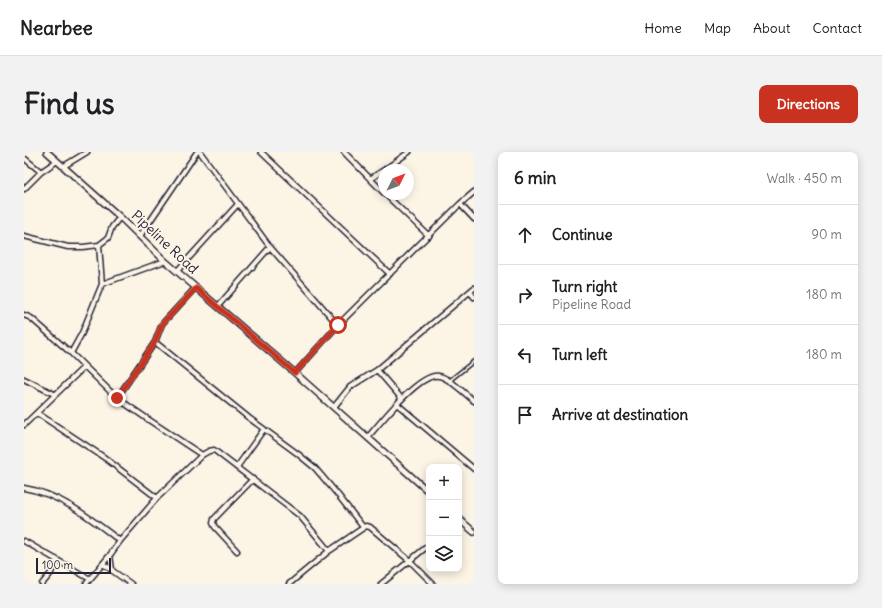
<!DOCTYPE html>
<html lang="en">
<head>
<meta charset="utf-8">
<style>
  body { margin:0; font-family:Delius,sans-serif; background:#f2f2f2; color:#202124 }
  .controls { position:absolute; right:12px; bottom:12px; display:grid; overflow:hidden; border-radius:8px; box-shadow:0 2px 10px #0003 }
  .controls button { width:36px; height:36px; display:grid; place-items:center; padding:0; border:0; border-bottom:1px solid #e0e0e0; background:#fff; color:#202124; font:20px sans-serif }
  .compass { position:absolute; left:354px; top:12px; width:36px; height:36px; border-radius:50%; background:#fff; box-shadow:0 2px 10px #0003; rotate:48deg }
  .scale { position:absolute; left:12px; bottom:10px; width:75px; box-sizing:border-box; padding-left:4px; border:2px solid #22223b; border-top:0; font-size:11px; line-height:14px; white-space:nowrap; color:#22223b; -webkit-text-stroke:3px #fcf5e5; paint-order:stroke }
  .stop { position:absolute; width:12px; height:12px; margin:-9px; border:3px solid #c8321e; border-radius:50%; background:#fff }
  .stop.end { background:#c8321e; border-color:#fff; box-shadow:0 1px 4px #0008 }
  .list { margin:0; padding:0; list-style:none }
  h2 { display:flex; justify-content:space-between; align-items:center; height:52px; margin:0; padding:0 16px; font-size:17px }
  h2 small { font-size:13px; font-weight:400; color:#757577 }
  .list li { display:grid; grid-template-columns:26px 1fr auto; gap:12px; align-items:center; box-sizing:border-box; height:60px; padding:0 16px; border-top:1px solid #e0e0e0 }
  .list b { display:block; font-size:15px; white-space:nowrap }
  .list p { margin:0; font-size:13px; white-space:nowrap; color:#757577 }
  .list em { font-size:13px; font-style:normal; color:#757577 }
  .icon { flex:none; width:22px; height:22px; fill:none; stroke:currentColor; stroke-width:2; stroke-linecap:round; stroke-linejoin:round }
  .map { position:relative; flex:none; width:450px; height:432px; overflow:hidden; border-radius:8px }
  header { display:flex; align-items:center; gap:24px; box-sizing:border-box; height:56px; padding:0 20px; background:#fff; border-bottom:1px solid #e0e0e0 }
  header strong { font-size:19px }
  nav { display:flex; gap:22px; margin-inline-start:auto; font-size:14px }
  .intro { display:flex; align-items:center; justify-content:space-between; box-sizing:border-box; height:96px; padding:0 24px }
  h1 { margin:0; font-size:28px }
  .button { padding:10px 18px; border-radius:8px; background:#c8321e; color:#fff; font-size:14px; font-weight:700 }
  main { display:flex; gap:24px; padding:0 24px }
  aside { flex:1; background:#fff; border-radius:8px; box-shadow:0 2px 10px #0003 }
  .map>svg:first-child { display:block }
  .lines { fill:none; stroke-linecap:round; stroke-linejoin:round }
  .service-casing { stroke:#22223b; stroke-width:5 }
  .minor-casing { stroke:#22223b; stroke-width:7 }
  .tertiary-casing { stroke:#22223b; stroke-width:8 }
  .service { stroke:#fcf5e5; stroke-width:2 }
  .minor { stroke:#fcf5e5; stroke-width:4 }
  .tertiary { stroke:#fcf5e5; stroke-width:5 }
  .route { stroke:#c8321e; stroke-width:5 }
  .labels { text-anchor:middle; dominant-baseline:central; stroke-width:4; stroke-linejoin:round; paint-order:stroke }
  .street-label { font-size:14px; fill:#22223b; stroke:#fcf5e5 }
</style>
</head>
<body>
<header>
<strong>Nearbee</strong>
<nav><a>Home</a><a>Map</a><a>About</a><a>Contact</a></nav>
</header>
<div class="intro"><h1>Find us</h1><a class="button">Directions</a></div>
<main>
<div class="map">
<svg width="450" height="432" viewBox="0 0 450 432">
  <rect width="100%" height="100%" fill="#fcf5e5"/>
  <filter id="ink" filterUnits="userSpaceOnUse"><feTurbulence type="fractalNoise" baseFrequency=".025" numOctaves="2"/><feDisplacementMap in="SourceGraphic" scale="8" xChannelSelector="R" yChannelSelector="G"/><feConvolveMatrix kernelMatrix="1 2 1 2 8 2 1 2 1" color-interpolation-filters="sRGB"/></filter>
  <g filter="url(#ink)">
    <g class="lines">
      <g class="service-casing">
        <path id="service" d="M 425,229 L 450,209"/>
      </g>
      <g class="minor-casing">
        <path id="minor" d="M 176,0 L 246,95
          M 237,0 L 366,122
          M 320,0 L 360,41
          M 0,6 L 17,20 L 33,9
          M 40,14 L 63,0
          M 360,18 L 385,0
          M 346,27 L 360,18
          M 0,37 L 17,20
          M 361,42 L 405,84
          M 436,52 L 450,67
          M 0,84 L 44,95 L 59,95 L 75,93 L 84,86 L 88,75 L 96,65
          M 116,84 L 173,0
          M 75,93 L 78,132
          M 141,109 L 78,132 L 58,181 L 47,201 L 93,246 L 125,268 L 178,303
          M 153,119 L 214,52
          M 446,140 L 450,145
          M 194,154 L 246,95 L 314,173
          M 0,163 L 7,166 L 47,201
          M 131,190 L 225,266 L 274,302 L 291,316 L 314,343 L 339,375
          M 353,218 L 378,247
          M 271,221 L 314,173 L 436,52 L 450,40
          M 0,227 L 30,242
          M 93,246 L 131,190 L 138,172 L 172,135
          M 373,252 L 450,317
          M 310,255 L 326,235 L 353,218 L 450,136
          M 13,261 L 81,306 L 133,346
          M 0,273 L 60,215
          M 344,285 C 356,271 396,220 415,224 C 426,226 441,242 450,249
          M 213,315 L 240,277
          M 0,336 C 37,342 67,367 96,389
          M 0,389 L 66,427
          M 213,399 L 191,375 L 189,371 L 190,367 L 229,327
          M 86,403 L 88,418
          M 79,412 L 107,432
          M 18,432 L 27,421 L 32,407
          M 62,432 L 86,403 L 96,389 L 133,346 L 178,303 L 185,299 L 190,298 L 276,364 L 305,399
          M 265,432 L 305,399 L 342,374 L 346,375 L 386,409 L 409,432
          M 357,432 L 405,393"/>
      </g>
      <g class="tertiary-casing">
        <path id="tertiary" d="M 23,0 L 96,65 L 141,109 L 271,221 L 405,340
          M 435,367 L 450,380"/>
      </g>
      <use href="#service" class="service"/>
      <use href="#minor" class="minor"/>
      <use href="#tertiary" class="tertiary"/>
    </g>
  </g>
  <g class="lines" filter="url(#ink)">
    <path class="route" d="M 93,246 L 131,190 L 138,172 L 172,136 L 271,221 L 314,173"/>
  </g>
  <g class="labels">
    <g class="street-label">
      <text transform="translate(141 90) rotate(43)">Pipeline Road</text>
    </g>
  </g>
</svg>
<div class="controls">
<button>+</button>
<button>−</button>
<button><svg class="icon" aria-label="layers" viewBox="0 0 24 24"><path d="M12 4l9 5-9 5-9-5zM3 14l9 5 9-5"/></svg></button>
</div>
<svg class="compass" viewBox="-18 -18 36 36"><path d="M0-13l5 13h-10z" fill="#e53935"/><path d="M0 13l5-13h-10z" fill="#757577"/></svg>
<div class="scale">100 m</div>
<div class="stop" style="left:314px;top:173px"></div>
<div class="stop end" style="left:93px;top:246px"></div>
</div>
<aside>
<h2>6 min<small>Walk · 450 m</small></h2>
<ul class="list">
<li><svg class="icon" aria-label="ahead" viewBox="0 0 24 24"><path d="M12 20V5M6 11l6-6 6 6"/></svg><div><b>Continue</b></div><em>90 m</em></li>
<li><svg class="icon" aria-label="right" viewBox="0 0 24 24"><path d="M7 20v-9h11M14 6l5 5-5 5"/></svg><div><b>Turn right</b><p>Pipeline Road</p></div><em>180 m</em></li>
<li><svg class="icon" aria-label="left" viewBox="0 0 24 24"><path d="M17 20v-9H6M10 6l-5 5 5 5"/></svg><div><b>Turn left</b></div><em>180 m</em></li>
<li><svg class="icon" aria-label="arrive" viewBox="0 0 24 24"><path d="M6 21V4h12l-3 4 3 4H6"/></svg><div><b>Arrive at destination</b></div></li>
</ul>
</aside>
</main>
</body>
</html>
